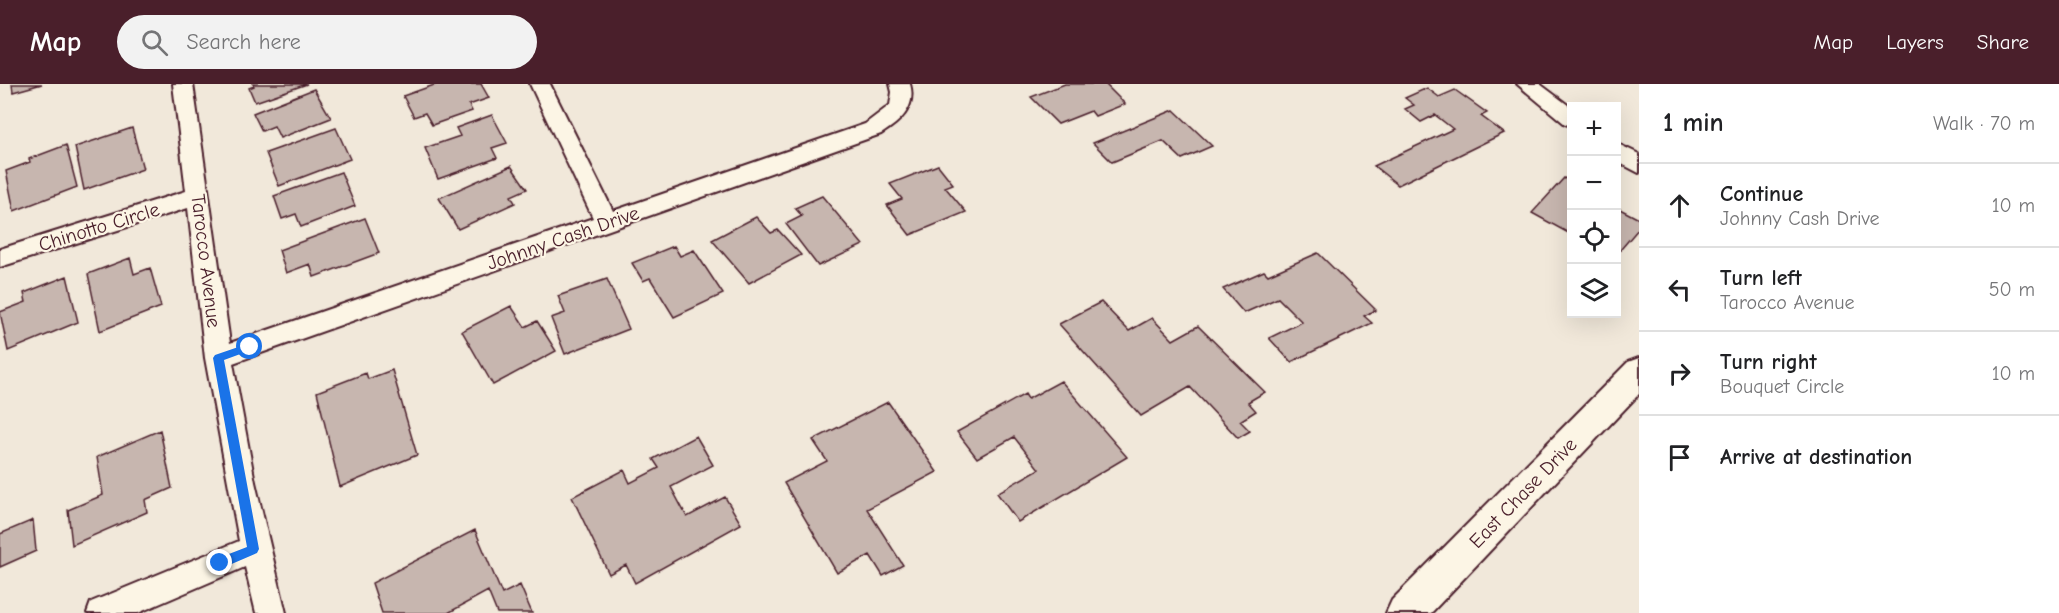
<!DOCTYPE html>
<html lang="en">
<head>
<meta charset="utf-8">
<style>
  body { margin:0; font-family:"Comic Neue",sans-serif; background:#f2f2f2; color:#202124 }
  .controls { position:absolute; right:18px; top:18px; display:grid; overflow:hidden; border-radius:0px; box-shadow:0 6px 24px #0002 }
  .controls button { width:54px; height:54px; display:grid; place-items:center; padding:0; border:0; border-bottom:2px solid #e0e0e0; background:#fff; color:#202124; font:30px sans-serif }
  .stop { position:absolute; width:18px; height:18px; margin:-14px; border:4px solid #1a73e8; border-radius:50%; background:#fff }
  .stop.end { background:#1a73e8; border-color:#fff; box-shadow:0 2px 6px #0008 }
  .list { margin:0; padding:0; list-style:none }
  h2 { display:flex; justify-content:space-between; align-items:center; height:78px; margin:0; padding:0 24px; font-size:26px }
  h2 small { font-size:20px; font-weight:400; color:#757577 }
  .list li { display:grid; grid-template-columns:39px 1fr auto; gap:18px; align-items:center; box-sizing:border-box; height:84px; padding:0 24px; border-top:2px solid #e0e0e0 }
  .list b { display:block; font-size:22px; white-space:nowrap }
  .list p { margin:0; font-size:20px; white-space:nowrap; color:#757577 }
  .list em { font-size:20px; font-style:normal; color:#757577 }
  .icon { flex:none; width:33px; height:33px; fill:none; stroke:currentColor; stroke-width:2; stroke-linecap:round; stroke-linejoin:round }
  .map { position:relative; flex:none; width:1639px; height:529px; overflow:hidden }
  header { display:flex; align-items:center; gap:36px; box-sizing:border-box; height:84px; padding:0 30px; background:#4a1f2b; color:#fff }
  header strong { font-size:28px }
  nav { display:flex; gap:33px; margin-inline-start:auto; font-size:21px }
  .search { width:420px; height:54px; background:#f2f2f2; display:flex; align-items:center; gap:15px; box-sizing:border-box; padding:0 21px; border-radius:33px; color:#757577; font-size:22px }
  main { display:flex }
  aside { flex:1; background:#fff }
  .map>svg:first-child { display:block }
  .building { fill:#c7b6af; stroke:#4a1f2b; stroke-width:1.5 }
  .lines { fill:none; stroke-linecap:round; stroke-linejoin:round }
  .minor-casing { stroke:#4a1f2b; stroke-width:4 }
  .tertiary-casing { stroke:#4a1f2b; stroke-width:4 }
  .minor { fill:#fcf5e5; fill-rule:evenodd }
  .tertiary { fill:#fcf5e5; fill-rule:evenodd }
  .route { fill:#1a73e8 }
  .labels { text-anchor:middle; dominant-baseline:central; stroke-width:4.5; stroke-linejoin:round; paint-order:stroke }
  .street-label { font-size:20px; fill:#4a1f2b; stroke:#fcf5e5 }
</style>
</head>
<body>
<header>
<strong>Map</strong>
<div class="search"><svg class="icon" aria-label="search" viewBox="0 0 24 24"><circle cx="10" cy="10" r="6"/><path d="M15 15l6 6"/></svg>Search here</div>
<nav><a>Map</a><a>Layers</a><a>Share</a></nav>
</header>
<main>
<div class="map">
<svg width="1639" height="529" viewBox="0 0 1639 529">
  <rect width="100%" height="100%" fill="#f1e8da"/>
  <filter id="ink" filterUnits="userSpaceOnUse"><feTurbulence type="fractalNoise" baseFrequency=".0167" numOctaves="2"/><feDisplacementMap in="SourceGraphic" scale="12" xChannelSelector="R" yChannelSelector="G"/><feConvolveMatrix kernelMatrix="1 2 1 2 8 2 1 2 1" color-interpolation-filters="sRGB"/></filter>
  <g filter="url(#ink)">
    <path class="building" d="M 12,0 L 42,0 L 13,8 Z
      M 253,0 L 307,0 L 255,18 L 249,4 L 254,2 Z
      M 437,0 L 481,0 L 489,14 L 469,21 L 472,27 L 432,41 L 425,29 L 414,33 L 403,12 Z
      M 1065,0 L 1105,0 L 1125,20 L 1095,32 L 1091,27 L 1058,40 L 1031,13 Z
      M 1427,4 L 1439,13 L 1455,6 L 1487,29 L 1481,32 L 1504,49 L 1398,101 L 1374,82 L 1453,45 L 1435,31 L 1421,38 L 1405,25 L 1414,21 L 1405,14 Z
      M 314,5 L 331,34 L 280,54 L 274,42 L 262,47 L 253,29 Z
      M 1174,26 L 1212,62 L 1182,75 L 1163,57 L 1112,78 L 1093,59 Z
      M 492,31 L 507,59 L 492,64 L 497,74 L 438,95 L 425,64 L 460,52 L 456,44 Z
      M 132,44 L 143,85 L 84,106 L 75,63 Z
      M 336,44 L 350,75 L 279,102 L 266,69 Z
      M 66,61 L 77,103 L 14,127 L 6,87 L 30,78 L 29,75 Z
      M 938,81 L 953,100 L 945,103 L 966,128 L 910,151 L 887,121 L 902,115 L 890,100 Z
      M 511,82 L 527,105 L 511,112 L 515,119 L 458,145 L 439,114 Z
      M 341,88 L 355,122 L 301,143 L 296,130 L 282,135 L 274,112 Z
      M 1564,94 L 1572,98 L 1572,151 L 1532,129 Z
      M 822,112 L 863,161 L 818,182 L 786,140 L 802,132 L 795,124 Z
      M 1616,123 L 1639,135 L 1639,144 L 1616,171 Z
      M 756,133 L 771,149 L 778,146 L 801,171 L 749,199 L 712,156 Z
      M 365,134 L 379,169 L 314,193 L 310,180 L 286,189 L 279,166 Z
      M 674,162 L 680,172 L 694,166 L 723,210 L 674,233 L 650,194 L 643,197 L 632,179 Z
      M 1318,169 L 1376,226 L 1364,232 L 1372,239 L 1291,278 L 1269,254 L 1302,238 L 1278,214 L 1244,229 L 1223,205 L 1264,187 L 1268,191 Z
      M 130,174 L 134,190 L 150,184 L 161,223 L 100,247 L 88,190 Z
      M 67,192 L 78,238 L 8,267 L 0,228 L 26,218 L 24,209 Z
      M 607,195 L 629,245 L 565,270 L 551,234 L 565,229 L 558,212 Z
      M 1101,218 L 1129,247 L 1152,234 L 1173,256 L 1198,242 L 1265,308 L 1248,318 L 1256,327 L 1240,337 L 1250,347 L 1238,354 L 1190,303 L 1141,332 L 1059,240 Z
      M 511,222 L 525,243 L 537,237 L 556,267 L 493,301 L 462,247 Z
      M 392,286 L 417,371 L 340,403 L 317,308 L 366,289 L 368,295 Z
      M 1061,297 L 1127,373 L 1018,438 L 997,409 L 1039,385 L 1014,353 L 977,374 L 957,348 L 1025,310 L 1028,315 Z
      M 888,318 L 937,388 L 867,425 L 903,481 L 883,492 L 870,471 L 837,489 L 784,399 L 827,377 L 813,356 Z
      M 160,346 L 172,404 L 145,416 L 147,428 L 72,461 L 68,426 L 103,411 L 97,373 Z
      M 696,352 L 713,381 L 671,403 L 687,433 L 725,413 L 741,440 L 635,499 L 626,481 L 609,490 L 572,413 L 624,386 L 630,399 L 659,384 L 653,375 Z
      M 33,436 L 36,467 L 0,483 L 0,450 Z
      M 475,446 L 502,510 L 520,501 L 532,529 L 497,529 L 488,507 L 448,529 L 382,529 L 372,499 Z"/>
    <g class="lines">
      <g class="minor-casing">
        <path id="minor" d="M 173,0 L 193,0 L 230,259 L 593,134 L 530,0 L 550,0 L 613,127 L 865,40 L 890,21 L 892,8 L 890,0 L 910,0 C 917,24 899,39 881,50 L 233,279 L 255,398 L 286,529 L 256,529 L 245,483 L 138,529 L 87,529 L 91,518 L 239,457 L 205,274 L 188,124 L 0,183 L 0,165 L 186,107 Z
          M 1517,0 L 1540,0 L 1572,24 L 1572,42 L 1565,40 Z
          M 1616,59 L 1639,70 L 1639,89 L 1616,77 Z"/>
      </g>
      <g class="tertiary-casing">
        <path id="tertiary" d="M 1639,274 L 1639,310 L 1431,529 L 1386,529 L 1392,516 L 1628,278 Z"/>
      </g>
      <use href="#minor" class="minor"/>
      <use href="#tertiary" class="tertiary"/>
    </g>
  </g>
  <path class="route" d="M 250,259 L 255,263 L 254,265 L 224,276 L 259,465 L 257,469 L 220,485 L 216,483 L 216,475 L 247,463 L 213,274 L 215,271 Z"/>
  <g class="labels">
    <g class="street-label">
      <text transform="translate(99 143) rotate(-17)">Chinotto Circle</text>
      <text transform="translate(563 154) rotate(-19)">Johnny Cash Drive</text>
      <text transform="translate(206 177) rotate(83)">Tarocco Avenue</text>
      <text transform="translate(1523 409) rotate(-46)">East Chase Drive</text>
    </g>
  </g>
</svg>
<div class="controls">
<button>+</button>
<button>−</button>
<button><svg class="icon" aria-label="locate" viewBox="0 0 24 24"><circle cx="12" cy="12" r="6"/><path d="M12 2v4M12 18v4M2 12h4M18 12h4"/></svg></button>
<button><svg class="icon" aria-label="layers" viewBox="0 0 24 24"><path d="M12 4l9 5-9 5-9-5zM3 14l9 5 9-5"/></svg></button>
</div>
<div class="stop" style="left:250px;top:263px"></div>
<div class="stop end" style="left:220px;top:479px"></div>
</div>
<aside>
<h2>1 min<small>Walk · 70 m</small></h2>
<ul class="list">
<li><svg class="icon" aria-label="ahead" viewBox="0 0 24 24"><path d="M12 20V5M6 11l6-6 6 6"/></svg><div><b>Continue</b><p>Johnny Cash Drive</p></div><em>10 m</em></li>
<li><svg class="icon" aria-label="left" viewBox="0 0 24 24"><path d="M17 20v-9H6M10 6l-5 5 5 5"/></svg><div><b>Turn left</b><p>Tarocco Avenue</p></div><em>50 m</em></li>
<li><svg class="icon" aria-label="right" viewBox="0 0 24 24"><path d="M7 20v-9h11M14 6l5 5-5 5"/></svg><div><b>Turn right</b><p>Bouquet Circle</p></div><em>10 m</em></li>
<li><svg class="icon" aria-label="arrive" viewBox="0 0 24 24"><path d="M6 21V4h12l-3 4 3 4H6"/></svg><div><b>Arrive at destination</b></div></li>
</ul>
</aside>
</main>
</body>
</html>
